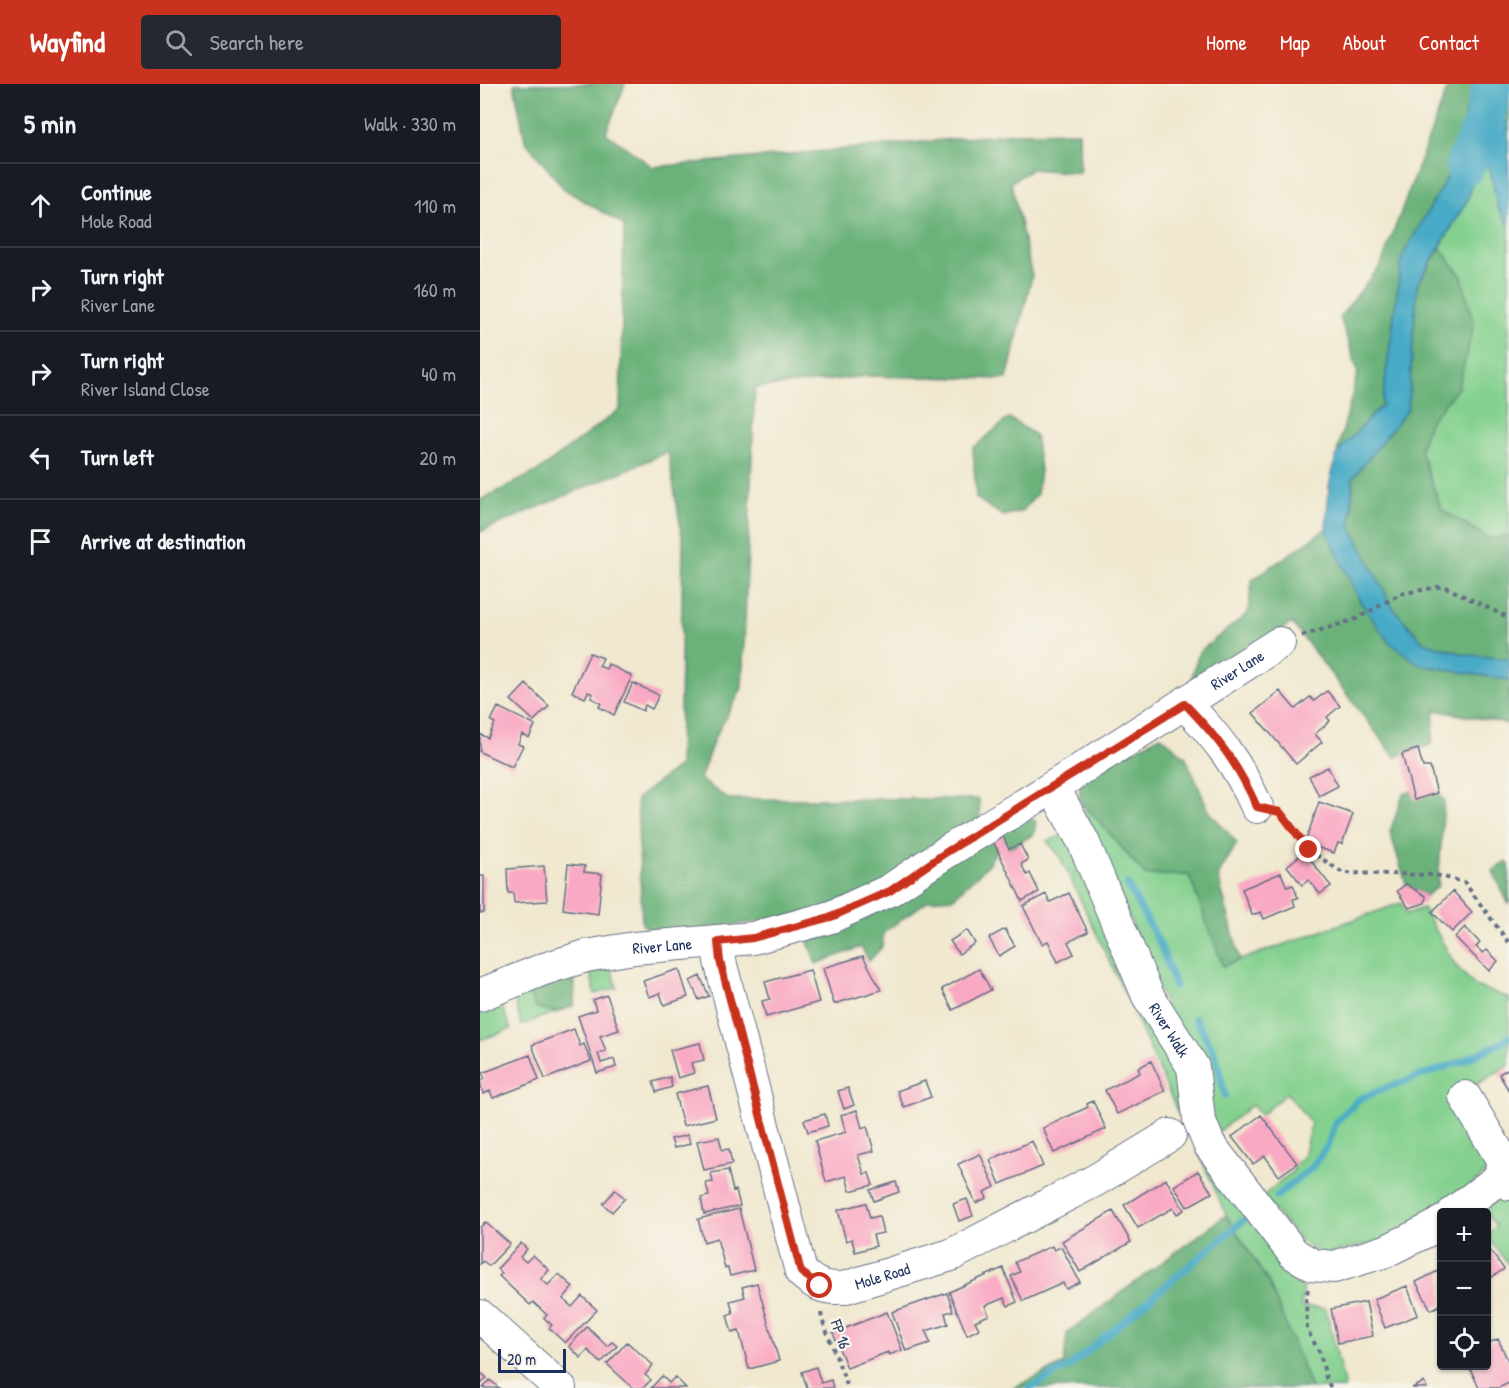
<!DOCTYPE html>
<html lang="en">
<head>
<meta charset="utf-8">
<style>
  body { margin:0; font-family:"Patrick Hand",sans-serif; background:#242831; color:#f1f3f6 }
  .controls { position:absolute; right:18px; bottom:18px; display:grid; overflow:hidden; border-radius:6px; box-shadow:0 2px 4px #0004 }
  .controls button { width:54px; height:54px; display:grid; place-items:center; padding:0; border:0; border-bottom:2px solid #363941; background:#171b24; color:#f1f3f6; font:30px sans-serif }
  .scale { position:absolute; left:18px; bottom:15px; width:68px; box-sizing:border-box; padding-left:6px; border:3px solid #1b2f5e; border-top:0; font-size:16px; line-height:21px; white-space:nowrap; color:#1b2f5e; -webkit-text-stroke:4px #f7f3e8; paint-order:stroke }
  .stop { position:absolute; width:18px; height:18px; margin:-14px; border:4px solid #c8321e; border-radius:50%; background:#fff }
  .stop.end { background:#c8321e; border-color:#fff; box-shadow:0 2px 6px #0008 }
  .list { margin:0; padding:0; list-style:none }
  h2 { display:flex; justify-content:space-between; align-items:center; height:78px; margin:0; padding:0 24px; font-size:26px }
  h2 small { font-size:20px; font-weight:400; color:#9ea1a6 }
  .list li { display:grid; grid-template-columns:39px 1fr auto; gap:18px; align-items:center; box-sizing:border-box; height:84px; padding:0 24px; border-top:2px solid #363941 }
  .list b { display:block; font-size:22px; white-space:nowrap }
  .list p { margin:0; font-size:20px; white-space:nowrap; color:#9ea1a6 }
  .list em { font-size:20px; font-style:normal; color:#9ea1a6 }
  .icon { flex:none; width:33px; height:33px; fill:none; stroke:currentColor; stroke-width:2; stroke-linecap:round; stroke-linejoin:round }
  .map { position:relative; flex:none; width:1029px; height:1304px; overflow:hidden }
  header { display:flex; align-items:center; gap:36px; box-sizing:border-box; height:84px; padding:0 30px; background:#c8321e; color:#fff }
  header strong { font-size:28px }
  nav { display:flex; gap:33px; margin-inline-start:auto; font-size:21px }
  .search { width:420px; height:54px; background:#242831; display:flex; align-items:center; gap:15px; box-sizing:border-box; padding:0 21px; border-radius:6px; color:#9ea1a6; font-size:22px }
  main { display:flex }
  aside { flex:1; background:#171b24 }
  .map>svg:first-child { display:block }
  .green { fill:#83d08f; stroke:#4f8076; stroke-width:1.5 }
  .forest { fill:#6ab27a; stroke:#42706c; stroke-width:1.5 }
  .water { fill:#47aac6; stroke:#316c92; stroke-width:1.5 }
  .lines { fill:none; stroke-linecap:round; stroke-linejoin:round }
  .stream { stroke:#47aac6; stroke-width:7 }
  .river { stroke:#47aac6; stroke-width:40 }
  .building { fill:#f9a9c3 }
  .minor-casing { stroke:#667086; stroke-width:34 }
  .path { stroke:#667086; stroke-width:4; stroke-dasharray:4.5 4.5; stroke-linecap:butt }
  .minor { stroke:#fff; stroke-width:32 }
  .route { stroke:#c8321e; stroke-width:8 }
  .labels { text-anchor:middle; dominant-baseline:central; stroke-width:5; stroke-linejoin:round; paint-order:stroke }
  .street-label { font-size:16px; fill:#1b2f5e; stroke:#f7f3e8 }
</style>
</head>
<body>
<header>
<strong>Wayfind</strong>
<div class="search"><svg class="icon" aria-label="search" viewBox="0 0 24 24"><circle cx="10" cy="10" r="6"/><path d="M15 15l6 6"/></svg>Search here</div>
<nav><a>Home</a><a>Map</a><a>About</a><a>Contact</a></nav>
</header>
<main>
<aside>
<h2>5 min<small>Walk · 330 m</small></h2>
<ul class="list">
<li><svg class="icon" aria-label="ahead" viewBox="0 0 24 24"><path d="M12 20V5M6 11l6-6 6 6"/></svg><div><b>Continue</b><p>Mole Road</p></div><em>110 m</em></li>
<li><svg class="icon" aria-label="right" viewBox="0 0 24 24"><path d="M7 20v-9h11M14 6l5 5-5 5"/></svg><div><b>Turn right</b><p>River Lane</p></div><em>160 m</em></li>
<li><svg class="icon" aria-label="right" viewBox="0 0 24 24"><path d="M7 20v-9h11M14 6l5 5-5 5"/></svg><div><b>Turn right</b><p>River Island Close</p></div><em>40 m</em></li>
<li><svg class="icon" aria-label="left" viewBox="0 0 24 24"><path d="M17 20v-9H6M10 6l-5 5 5 5"/></svg><div><b>Turn left</b></div><em>20 m</em></li>
<li><svg class="icon" aria-label="arrive" viewBox="0 0 24 24"><path d="M6 21V4h12l-3 4 3 4H6"/></svg><div><b>Arrive at destination</b></div></li>
</ul>
</aside>
<div class="map">
<svg width="1029" height="1304" viewBox="0 0 1029 1304">
  <rect width="100%" height="100%" fill="#f7f3e8"/>
  <filter id="ink" filterUnits="userSpaceOnUse"><feTurbulence type="fractalNoise" baseFrequency=".0167" numOctaves="2"/><feDisplacementMap in="SourceGraphic" scale="12" xChannelSelector="R" yChannelSelector="G"/><feConvolveMatrix kernelMatrix="1 2 1 2 8 2 1 2 1" color-interpolation-filters="sRGB"/></filter>
  <filter id="wash" filterUnits="userSpaceOnUse"><feTurbulence type="fractalNoise" baseFrequency=".008" numOctaves="4" result="noise"/><feDisplacementMap in="SourceGraphic" scale="24" xChannelSelector="R" yChannelSelector="G"/><feGaussianBlur stdDeviation="1.35" result="paint"/><feColorMatrix in="noise" values="0 0 0 0 0 0 0 0 0 0 0 0 0 0 0 0 0 1.4 0 .05"/><feComposite in="paint" operator="in"/></filter>
  <g filter="url(#wash)">
    <rect width="100%" height="100%" fill="#f0e8cf"/>
    <path class="green" d="M 1008,78 L 1018,124 L 1029,141 L 1029,452 L 1009,455 L 961,425 L 940,366 L 949,338 L 978,304 L 982,193 L 960,164 L 988,115 L 997,79 Z
      M 600,715 L 665,791 L 709,791 L 743,882 L 921,819 L 926,830 L 943,824 L 976,882 L 995,902 L 1029,914 L 1029,981 L 974,1014 L 1010,1074 L 1008,1087 L 973,1117 L 912,1155 L 842,1171 L 824,1160 L 782,1113 L 814,1086 L 812,1082 L 823,1073 L 831,1039 L 807,1009 L 781,1031 L 772,1021 L 738,1048 Z
      M 585,751 L 699,974 L 705,1022 L 698,1029 L 649,918 L 579,771 L 567,757 Z
      M 131,884 L 137,904 L 115,910 L 110,888 Z
      M 52,899 L 55,923 L 77,928 L 41,941 L 33,908 Z
      M 19,916 L 31,945 L 0,956 L 0,923 Z
      M 716,1063 L 824,1190 L 821,1223 L 846,1224 L 865,1304 L 831,1304 L 789,1199 L 746,1131 Z
      M 1011,1112 L 1024,1113 L 1029,1117 L 1029,1181 L 1007,1153 L 1016,1142 L 999,1121 Z"/>
    <path class="forest" d="M 34,0 L 145,0 L 126,49 L 173,83 L 537,49 L 599,48 L 600,89 L 552,85 L 531,98 L 552,192 L 527,295 L 388,292 L 275,304 L 262,604 L 234,655 L 220,695 L 248,715 L 499,715 L 500,736 L 403,801 L 327,831 L 177,851 L 162,840 L 157,714 L 199,682 L 203,458 L 188,368 L 0,448 L 0,416 L 58,387 L 140,325 L 144,141 L 84,105 L 45,57 Z
      M 969,0 L 1029,0 L 1029,47 L 1027,38 L 987,24 L 969,90 L 922,173 L 902,321 L 857,369 L 878,288 L 860,233 L 901,181 Z
      M 960,164 L 982,193 L 994,241 L 978,304 L 949,338 L 940,366 L 961,425 L 1009,455 L 1029,452 L 1029,575 L 987,571 L 943,558 L 913,524 L 871,443 L 873,394 L 928,325 L 937,201 Z
      M 529,334 L 555,351 L 560,386 L 557,410 L 542,427 L 523,432 L 496,414 L 493,364 Z
      M 846,445 L 881,519 L 940,581 L 1029,596 L 1029,640 L 955,626 L 952,660 L 915,673 L 812,539 L 709,603 L 719,568 L 768,529 L 772,496 Z
      M 681,652 L 705,672 L 729,727 L 757,759 L 738,792 L 760,876 L 743,882 L 709,791 L 665,791 L 600,715 L 599,695 Z
      M 932,707 L 935,715 L 957,709 L 964,716 L 958,802 L 946,812 L 926,800 L 910,748 L 923,710 Z
      M 541,727 L 556,738 L 554,750 L 529,765 L 512,755 L 517,766 L 506,783 L 473,814 L 449,816 L 404,848 L 402,863 L 389,877 L 381,863 L 336,880 L 327,855 Z
      M 1026,777 L 1029,780 L 1029,821 L 1013,787 Z
      M 85,886 L 95,894 L 94,922 L 77,928 L 55,923 L 49,908 L 52,896 Z
      M 746,1131 L 789,1199 L 831,1304 L 533,1304 L 584,1280 L 587,1249 Z"/>
    <path class="water" d="M 987,23 L 1028,38 L 1029,141 L 1018,124 L 1008,79 L 997,79 L 988,115 L 937,201 L 928,325 L 873,394 L 871,443 L 913,524 L 943,558 L 987,571 L 1029,575 L 1029,596 L 940,581 L 909,558 L 881,519 L 846,445 L 849,402 L 857,369 L 902,321 L 922,173 L 969,90 Z"/>
    <g class="lines">
      <path class="stream" d="M 647,800 L 680,860 L 695,902
        M 715,934 L 736,972 L 745,1012
        M 797,1112 L 832,1083 L 848,1061 L 855,1039 L 879,1015 L 908,1003 L 983,977 L 1023,958 L 1029,953
        M 550,1304 L 590,1282 L 765,1135"/>
      <path class="river" d="M 985,82 L 1004,38 L 1012,0"/>
    </g>
    <g id="blocks">
      <path class="building" d="M 110,569 L 123,574 L 119,582 L 126,585 L 128,580 L 152,592 L 134,631 L 119,623 L 121,619 L 111,614 L 113,610 L 108,608 L 105,614 L 92,608 Z
        M 153,599 L 179,611 L 172,625 L 165,621 L 163,627 L 144,618 Z
        M 46,600 L 69,622 L 54,637 L 31,616 Z
        M 800,607 L 815,625 L 830,613 L 834,617 L 847,607 L 860,622 L 847,633 L 850,637 L 835,650 L 842,658 L 816,680 L 773,629 Z
        M 18,623 L 55,641 L 49,654 L 42,650 L 38,660 L 43,662 L 32,683 L 0,668 L 0,650 L 8,654 L 15,639 L 11,637 Z
        M 938,665 L 943,683 L 950,683 L 957,709 L 934,716 L 922,670 Z
        M 848,683 L 858,702 L 839,712 L 829,692 Z
        M 839,718 L 873,730 L 862,760 L 858,759 L 854,769 L 825,759 Z
        M 522,750 L 529,765 L 540,760 L 548,776 L 541,780 L 547,791 L 550,789 L 559,808 L 542,817 L 512,755 Z
        M 824,768 L 851,802 L 840,810 L 829,796 L 822,801 L 807,782 Z
        M 88,780 L 105,782 L 104,788 L 122,790 L 118,830 L 83,825 Z
        M 64,782 L 67,817 L 34,819 L 33,809 L 28,809 L 27,785 Z
        M 801,789 L 807,803 L 813,801 L 818,814 L 813,815 L 815,822 L 784,835 L 781,828 L 772,831 L 762,805 Z
        M 0,792 L 4,792 L 4,829 L 0,829 Z
        M 926,800 L 946,812 L 945,819 L 929,824 L 917,807 Z
        M 973,807 L 992,828 L 972,848 L 952,828 Z
        M 589,809 L 608,848 L 588,858 L 594,870 L 578,878 L 568,857 L 562,860 L 543,822 L 566,810 L 570,818 Z
        M 985,843 L 1000,859 L 996,863 L 1003,869 L 1007,866 L 1018,877 L 1009,887 L 975,853 Z
        M 525,845 L 535,862 L 519,872 L 509,854 Z
        M 487,846 L 495,859 L 479,870 L 470,857 Z
        M 383,872 L 401,906 L 354,920 L 343,884 Z
        M 199,885 L 208,913 L 184,921 L 180,909 L 169,913 L 163,897 Z
        M 499,885 L 511,906 L 473,926 L 462,905 Z
        M 330,886 L 339,918 L 286,933 L 282,917 L 290,915 L 285,898 Z
        M 220,892 L 229,912 L 219,916 L 210,897 Z
        M 127,911 L 139,946 L 120,952 L 126,967 L 118,969 L 121,979 L 134,975 L 136,983 L 117,989 L 98,932 L 116,926 L 113,916 Z
        M 94,945 L 100,962 L 104,960 L 111,977 L 65,995 L 52,961 Z
        M 220,959 L 224,976 L 211,979 L 214,989 L 198,994 L 190,966 Z
        M 50,971 L 59,996 L 13,1014 L 10,1007 L 3,1010 L 0,997 L 5,995 L 2,989 Z
        M 671,977 L 685,1007 L 637,1030 L 625,1006 L 660,989 L 658,984 Z
        M 1029,984 L 1029,1007 L 1019,990 Z
        M 190,993 L 192,1003 L 176,1008 L 173,998 Z
        M 445,997 L 451,1013 L 424,1023 L 417,1007 Z
        M 228,1002 L 236,1034 L 203,1042 L 195,1010 Z
        M 368,1004 L 374,1021 L 364,1025 L 358,1007 Z
        M 613,1017 L 626,1045 L 574,1069 L 563,1044 L 608,1023 L 607,1020 Z
        M 377,1026 L 382,1044 L 387,1042 L 394,1067 L 378,1071 L 384,1090 L 389,1089 L 393,1101 L 370,1107 L 366,1092 L 346,1098 L 335,1057 L 366,1048 L 361,1031 Z
        M 345,1030 L 348,1042 L 328,1048 L 324,1036 Z
        M 781,1031 L 817,1079 L 799,1092 L 785,1072 L 773,1080 L 752,1053 Z
        M 208,1051 L 210,1060 L 194,1064 L 191,1055 Z
        M 239,1053 L 242,1066 L 249,1065 L 252,1080 L 224,1086 L 217,1057 Z
        M 552,1057 L 563,1082 L 520,1100 L 510,1076 Z
        M 500,1070 L 515,1103 L 504,1108 L 507,1114 L 496,1119 L 478,1080 Z
        M 248,1086 L 253,1107 L 256,1106 L 260,1122 L 224,1130 L 221,1114 L 229,1112 L 226,1099 L 233,1098 L 231,1089 Z
        M 718,1087 L 732,1109 L 707,1123 L 694,1102 Z
        M 686,1095 L 704,1126 L 697,1130 L 693,1124 L 658,1144 L 644,1121 Z
        M 416,1098 L 419,1108 L 394,1117 L 390,1106 Z
        M 135,1106 L 145,1114 L 132,1128 L 123,1120 Z
        M 487,1115 L 493,1132 L 479,1137 L 473,1120 Z
        M 386,1119 L 390,1134 L 399,1132 L 403,1149 L 393,1151 L 396,1162 L 375,1168 L 372,1155 L 366,1157 L 358,1126 Z
        M 259,1125 L 274,1186 L 250,1192 L 248,1184 L 245,1184 L 237,1154 L 224,1158 L 218,1135 Z
        M 633,1127 L 651,1158 L 600,1188 L 582,1157 Z
        M 5,1138 L 30,1160 L 9,1182 L 3,1177 L 0,1180 L 0,1144 Z
        M 41,1159 L 47,1165 L 40,1173 L 46,1178 L 53,1171 L 69,1186 L 61,1195 L 68,1201 L 79,1190 L 93,1203 L 83,1215 L 92,1223 L 102,1212 L 117,1226 L 85,1259 L 69,1244 L 72,1241 L 64,1234 L 67,1231 L 53,1218 L 50,1221 L 19,1192 L 22,1189 L 17,1185 Z
        M 1006,1161 L 1024,1185 L 1006,1197 Z
        M 572,1162 L 574,1166 L 581,1163 L 600,1198 L 586,1205 L 583,1199 L 543,1217 L 531,1192 L 540,1188 L 535,1178 Z
        M 523,1184 L 537,1218 L 528,1222 L 524,1214 L 505,1222 L 509,1231 L 495,1237 L 499,1245 L 487,1251 L 469,1208 Z
        M 962,1185 L 962,1220 L 951,1226 L 936,1198 Z
        M 277,1199 L 299,1277 L 269,1285 L 259,1247 L 252,1249 L 247,1231 L 253,1229 L 250,1217 L 265,1213 L 262,1203 Z
        M 927,1202 L 938,1231 L 905,1244 L 894,1215 Z
        M 467,1209 L 473,1227 L 465,1229 L 468,1240 L 446,1247 L 450,1259 L 426,1267 L 412,1228 Z
        M 886,1218 L 893,1252 L 858,1259 L 851,1225 Z
        M 407,1228 L 422,1266 L 409,1271 L 408,1268 L 367,1284 L 353,1249 Z
        M 107,1243 L 127,1262 L 132,1258 L 137,1262 L 121,1279 L 108,1266 L 101,1274 L 89,1262 Z
        M 1018,1255 L 1029,1279 L 1029,1299 L 1018,1304 L 999,1304 L 989,1282 L 1006,1282 L 1006,1260 Z
        M 147,1258 L 173,1281 L 165,1291 L 171,1296 L 163,1304 L 153,1304 L 127,1280 Z
        M 336,1283 L 341,1299 L 351,1296 L 353,1304 L 327,1304 L 322,1288 Z
        M 0,1288 L 7,1294 L 0,1301 Z
        M 182,1292 L 189,1299 L 195,1293 L 206,1304 L 171,1304 Z
        M 10,1296 L 19,1304 L 3,1304 Z
        M 944,1298 L 947,1304 L 932,1304 Z"/>
    </g>
  </g>
  <g filter="url(#ink)">
    <use href="#blocks" fill-opacity="0" stroke="#667086" stroke-width="1.5"/>
    <g class="lines">
      <g class="minor-casing">
        <g id="minor">
          <path d="M 705,620 C 737,653 758,680 777,723"/>
          <path id="s1" d="M 573,703 L 603,757 L 668,912 L 713,983 L 719,1035 L 729,1060 L 814,1170 L 833,1181 L 854,1183 L 906,1167 L 953,1144 L 962,1138"/>
          <path id="s2" d="M 238,858 L 240,877 L 321,1188 C 334,1200 344,1205 363,1204 L 471,1171 L 616,1096 L 690,1051"/>
          <path id="s3" d="M 0,911 L 64,885 L 106,872 L 154,864 L 273,854 L 351,833 L 410,806 L 465,769 L 573,703 L 799,559"/>
          <path d="M 985,1013 L 1022,1075 L 1021,1093"/>
          <path d="M 974,1128 L 1021,1093 L 1029,1100"/>
          <path d="M 0,1232 L 80,1304"/>
        </g>
      </g>
      <path class="path" d="M 822,552 L 876,535 L 920,510 L 963,502 L 1029,534
        M 801,730 L 829,766 L 863,789 L 955,791 L 984,798 L 1029,859
        M 828,1205 L 826,1214 L 827,1246 L 840,1269 L 846,1294 L 851,1304
        M 341,1229 L 342,1235 L 368,1304"/>
      <use href="#minor" class="minor"/>
    </g>
  </g>
  <g class="lines" filter="url(#ink)">
    <path class="route" d="M 340,1202 L 321,1188 L 240,877 L 238,858 L 273,854 L 351,833 L 410,807 L 465,769 L 705,620 C 737,653 758,680 777,723 L 800,728 L 829,766"/>
  </g>
  <g class="labels">
    <g class="street-label">
      <text stroke="none"><textPath href="#s3" startOffset="838">River Lane</textPath></text>
      <text stroke="none"><textPath href="#s3" startOffset="190">River Lane</textPath></text>
      <text stroke="none"><textPath href="#s1" startOffset="270">River Walk</textPath></text>
      <text stroke="none"><textPath href="#s2" startOffset="428">Mole Road</textPath></text>
      <text transform="translate(361 1250) rotate(70)">FP 16</text>
    </g>
  </g>
</svg>
<div class="controls">
<button>+</button>
<button>−</button>
<button><svg class="icon" aria-label="locate" viewBox="0 0 24 24"><circle cx="12" cy="12" r="6"/><path d="M12 2v4M12 18v4M2 12h4M18 12h4"/></svg></button>
</div>
<div class="scale">20 m</div>
<div class="stop" style="left:340px;top:1202px"></div>
<div class="stop end" style="left:829px;top:766px"></div>
</div>
</main>
</body>
</html>
